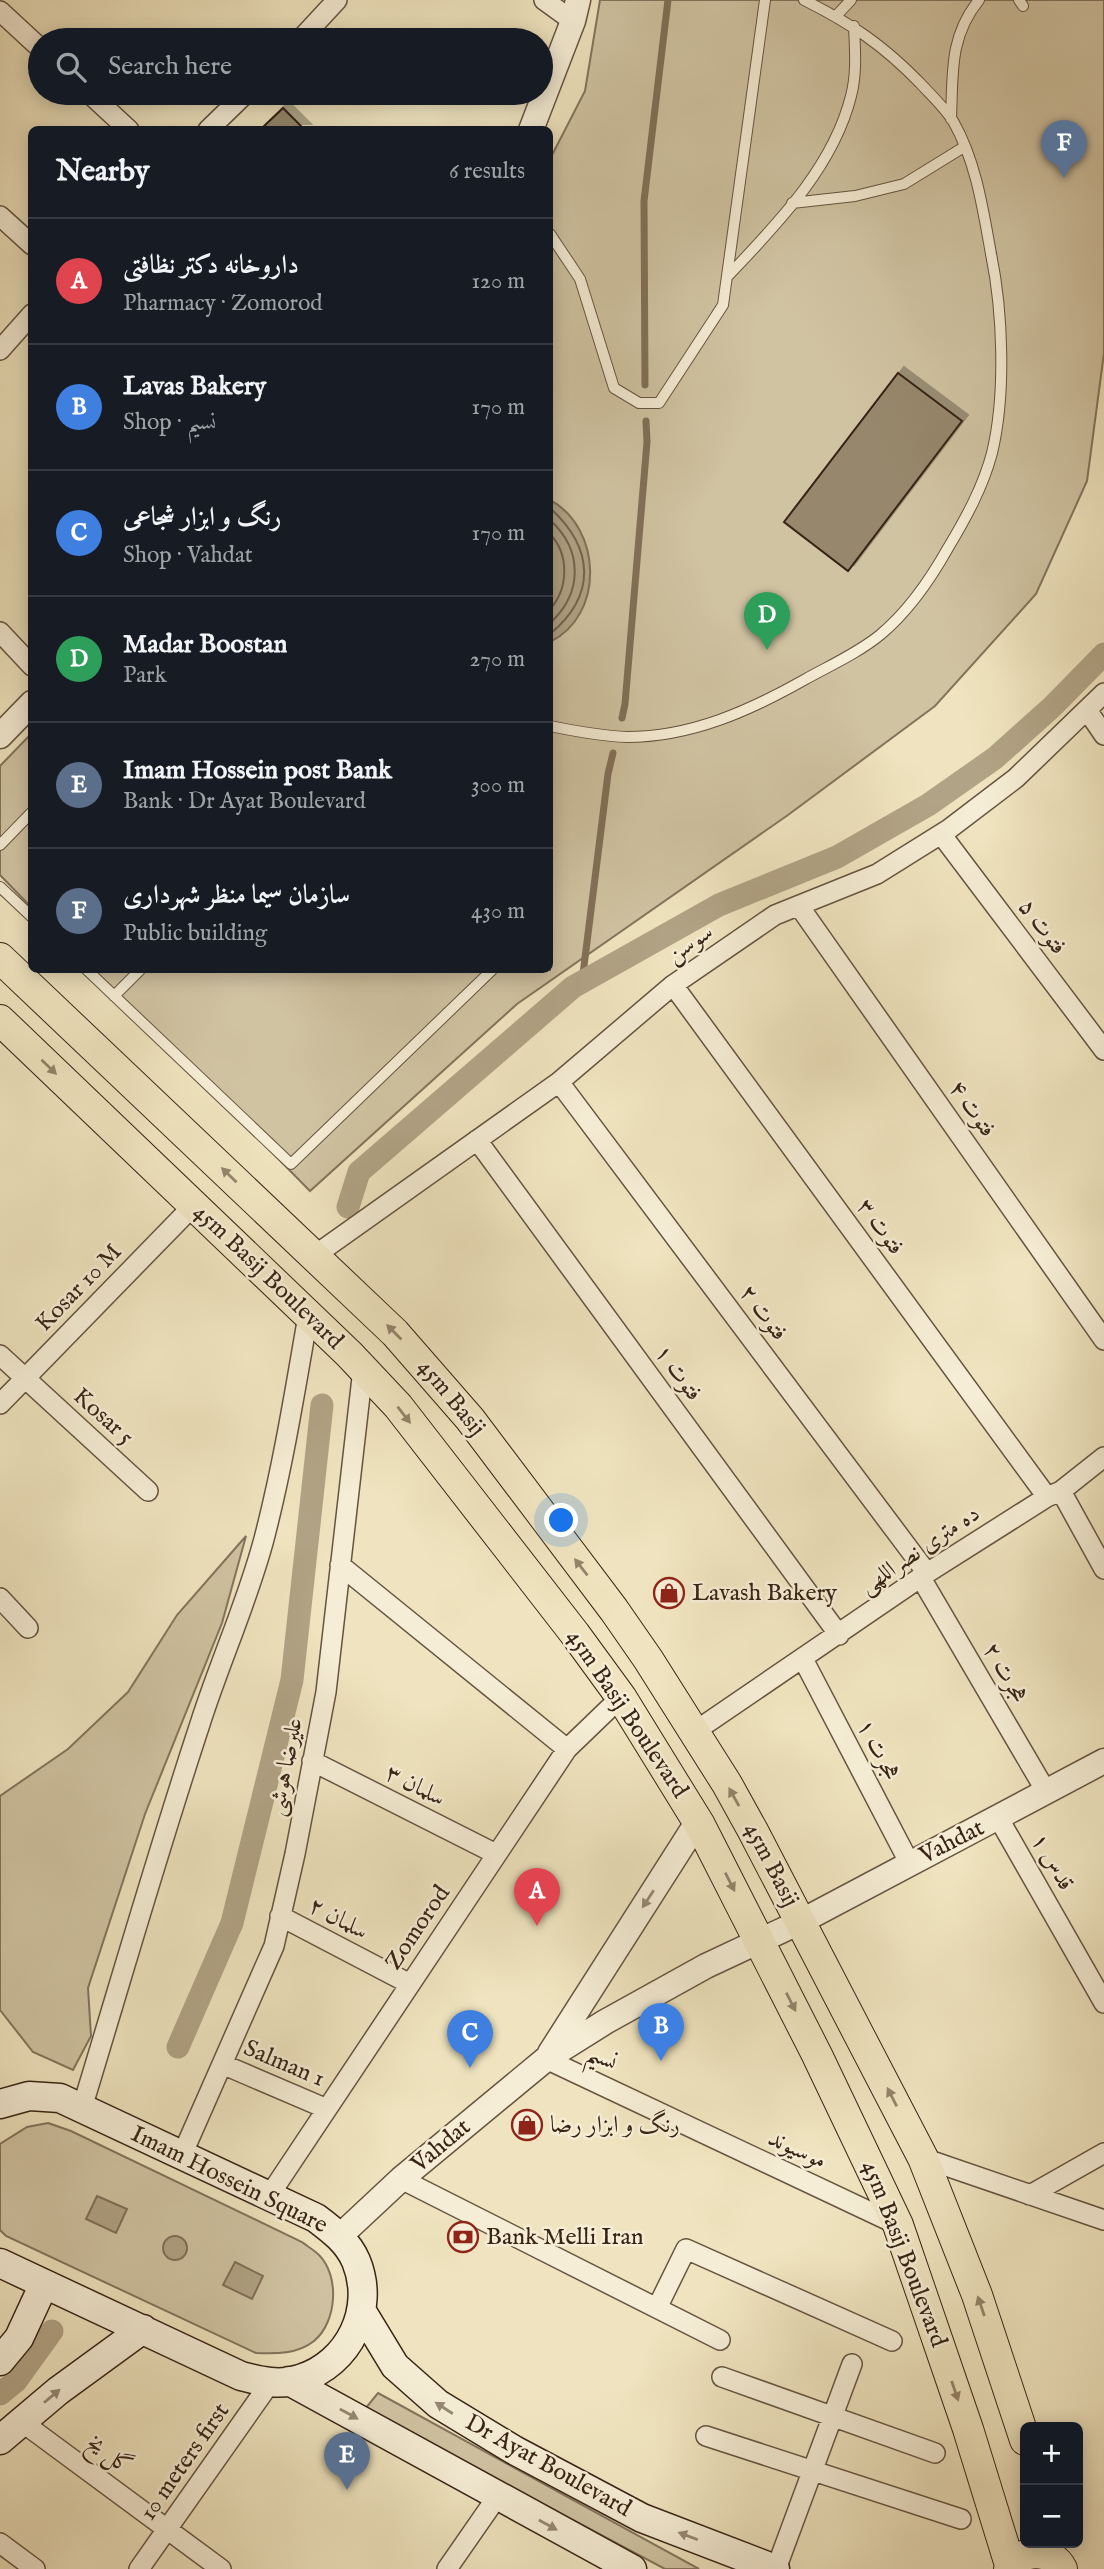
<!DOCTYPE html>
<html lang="en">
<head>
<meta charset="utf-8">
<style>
  body { margin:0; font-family:"IM FELL English",Amiri,serif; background:#242831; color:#f1f3f6 }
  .controls { position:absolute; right:21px; bottom:21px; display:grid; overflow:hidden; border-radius:10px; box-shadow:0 4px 18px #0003 }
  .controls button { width:63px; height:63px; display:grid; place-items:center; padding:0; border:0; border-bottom:2px solid #363941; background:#171b24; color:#f1f3f6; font:35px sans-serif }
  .you { position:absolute; left:562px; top:1521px; width:24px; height:24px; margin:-18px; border:5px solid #fff; border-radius:50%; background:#1a73e8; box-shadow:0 0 0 10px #1a73e833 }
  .badge { display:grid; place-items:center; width:46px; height:46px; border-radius:50%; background:#1a73e8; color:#fff; font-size:23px; font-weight:700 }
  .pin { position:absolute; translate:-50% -58px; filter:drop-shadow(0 2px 4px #0008) }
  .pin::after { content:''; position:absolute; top:37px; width:24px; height:21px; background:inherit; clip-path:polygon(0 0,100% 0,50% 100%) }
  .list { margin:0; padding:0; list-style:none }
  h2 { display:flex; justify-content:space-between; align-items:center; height:91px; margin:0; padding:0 28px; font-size:30px }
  h2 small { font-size:23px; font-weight:400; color:#9ea1a6 }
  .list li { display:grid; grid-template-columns:46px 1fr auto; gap:21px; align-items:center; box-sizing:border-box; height:126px; padding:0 28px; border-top:2px solid #363941 }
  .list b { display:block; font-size:26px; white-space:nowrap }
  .list p { margin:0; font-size:23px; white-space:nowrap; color:#9ea1a6 }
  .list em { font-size:23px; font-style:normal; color:#9ea1a6 }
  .icon { flex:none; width:38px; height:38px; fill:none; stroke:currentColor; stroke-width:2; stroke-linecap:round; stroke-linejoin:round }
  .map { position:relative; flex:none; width:1104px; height:2569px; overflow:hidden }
  .search { position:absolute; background:#171b24; box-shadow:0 4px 18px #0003; left:28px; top:28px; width:525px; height:77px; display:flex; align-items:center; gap:18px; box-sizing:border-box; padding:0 24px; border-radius:38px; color:#9ea1a6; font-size:26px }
  .panel { position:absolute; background:#171b24; box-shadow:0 4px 18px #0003; left:28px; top:126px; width:525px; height:847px; border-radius:10px }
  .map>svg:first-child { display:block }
  .green { fill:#d0c3a2; stroke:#84745c; stroke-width:2 }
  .water { fill:#b1a385; stroke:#817058; stroke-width:2 }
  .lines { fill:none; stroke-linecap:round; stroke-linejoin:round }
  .shore { stroke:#74644d; stroke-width:2 }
  .stream { stroke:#817058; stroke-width:7 }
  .canal { stroke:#b1a385; stroke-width:23 }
  .building { fill:#97886d; stroke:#382415; stroke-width:2; filter:url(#shadow) }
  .service-casing { stroke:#665440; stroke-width:12 }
  .minor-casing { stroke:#665440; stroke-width:22 }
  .tertiary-casing { stroke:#665440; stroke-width:27 }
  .secondary-casing { stroke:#382415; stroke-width:31 }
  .primary-casing { stroke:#382415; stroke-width:32 }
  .service { stroke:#f5edd5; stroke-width:10 }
  .minor { stroke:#f5edd5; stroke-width:19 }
  .tertiary { stroke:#f5edd5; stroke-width:24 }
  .secondary { stroke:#f5edd5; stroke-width:28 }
  .primary { stroke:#efe4bf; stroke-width:30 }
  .oneway { fill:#94846a }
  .oneway2 { fill:#968875 }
  .labels { text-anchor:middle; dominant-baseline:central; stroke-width:5; stroke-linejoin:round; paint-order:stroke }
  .street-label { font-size:24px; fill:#382415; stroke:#f5edd5 }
  .poi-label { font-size:24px; fill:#382415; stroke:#f5edd5; text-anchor:start }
</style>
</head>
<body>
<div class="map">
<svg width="1104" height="2569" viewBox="0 0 1104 2569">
  <defs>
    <filter id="shadow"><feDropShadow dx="6" dy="-6" stdDeviation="0" flood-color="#0004"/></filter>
  </defs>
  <rect width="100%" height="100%" fill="#efe4bf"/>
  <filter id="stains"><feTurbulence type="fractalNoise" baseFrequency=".00286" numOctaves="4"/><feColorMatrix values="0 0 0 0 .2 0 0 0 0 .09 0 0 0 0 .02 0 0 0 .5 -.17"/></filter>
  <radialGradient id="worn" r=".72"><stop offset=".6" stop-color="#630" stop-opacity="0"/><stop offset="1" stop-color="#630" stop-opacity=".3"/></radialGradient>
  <path class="green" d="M 600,0 L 1104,0 L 1104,353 L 1087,481 L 1036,594 L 935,706 L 788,815 L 517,1004 L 310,1191 L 93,970 L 550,970 L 550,159 L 585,91 Z
    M 31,734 L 31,907 L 0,875 L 0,766 Z
    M 246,1536 L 222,1623 L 145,1814 L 88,1988 L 91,2036 L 73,2070 L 33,2052 L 0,2010 L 0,1796 L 68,1749 L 128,1692 L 177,1615 Z
    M 48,2123 L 71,2131 L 302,2242 C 307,2246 314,2250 319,2255 C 340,2276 337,2322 314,2341 C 298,2354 276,2354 256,2353 L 6,2236 L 0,2230 L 0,2144 L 27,2127 Z
    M 378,2393 L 699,2569 L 665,2569 L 365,2409 Z"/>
  <path class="water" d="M 550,500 C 602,528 605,615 550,642 Z
    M 97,2196 L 127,2209 L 116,2233 L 86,2219 Z
    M163 2248a12 12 0 1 1 24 0a12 12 0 1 1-24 0Z
    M 235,2262 L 263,2276 L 252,2299 L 223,2285 Z"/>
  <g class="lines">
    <path class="shore" d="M 550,508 C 594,548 597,595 550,634
      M 550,520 C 583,550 583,593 550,623
      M 550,534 C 569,554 569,588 550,609"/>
    <path class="stream" d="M 645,385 L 644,201 L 668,0
      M 622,718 L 625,704 L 647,442 L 646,421
      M 582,982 L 608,774 L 613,753"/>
    <path class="canal" d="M 348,1207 L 359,1172 L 573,987 L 719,905 L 837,857 L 928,805 L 995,758 L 1052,707 L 1104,654
      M 178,2047 L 232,1923 L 292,1680 L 322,1405
      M 0,2394 L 16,2381 L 52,2331"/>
  </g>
  <path class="building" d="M 283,108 L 305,130 L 260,130 Z
    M 898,373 L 962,421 L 848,571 L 784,522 Z"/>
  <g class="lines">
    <g class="service-casing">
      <path id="service" d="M 1019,0 L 1023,6
        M 836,16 L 851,0
        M 951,119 C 953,74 949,37 979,0
        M 792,203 L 855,196 L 904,184 L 964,147
        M 550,234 L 580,279 L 614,388 L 639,403 L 659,403 L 723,305 L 765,0
        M 727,277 C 776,225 833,168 851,96 C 857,74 855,50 854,26
        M 550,726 C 574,731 601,736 627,737 C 691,737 749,711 804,680 C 829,666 858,653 880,635 C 909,611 930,580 948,548 C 966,518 983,487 992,453 C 1006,395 1003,312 991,254 C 983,209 976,161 953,121 C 945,108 931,95 920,83 C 883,45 852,24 804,0
        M 0,845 L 32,812
        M 0,887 L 32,917
        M 87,970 L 291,1164 L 492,970
        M 114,996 L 140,970"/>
    </g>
    <g class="minor-casing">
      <path id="minor" d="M 544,0 L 573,21
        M 0,11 L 40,48
        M 300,40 L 337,0
        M 89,93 L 129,130
        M 208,130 L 246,93
        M 0,216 L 32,245
        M 0,350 L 32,314
        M 0,632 L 32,666
        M 1087,710 L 1104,735
        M 941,834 L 1104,1050
        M 799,906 L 1104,1340
        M 673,985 L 1047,1497
        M 559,1082 L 927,1573
        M 477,1140 L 839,1635
        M 314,1256 L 559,1082 L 673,985 L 775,915 L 877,874 L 949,829 L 1016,778 L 1104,693
        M 0,1355 L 148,1491
        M 0,1404 L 193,1206
        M 1061,1491 L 1104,1569
        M 340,1565 L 567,1749
        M 921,1578 L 1047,1793
        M 0,1598 L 28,1628
        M 803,1659 L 910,1864
        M 694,1732 L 927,1573 L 1047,1497 L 1061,1491 L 1104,1457
        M 312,1761 L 496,1854
        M 999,1819 L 1104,2003
        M 280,1916 L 410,1984
        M 546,2059 L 898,2225
        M 222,2064 L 327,2109
        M 82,2108 C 121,1980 158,1851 200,1724 C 220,1661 247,1603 264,1539 C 283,1466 295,1391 308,1316
        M 182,2155 L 274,1946 L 295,1854 L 326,1692 L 363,1369
        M 923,2158 L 1104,2220
        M 401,2179 L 720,2340
        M 1030,2195 L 1104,2153
        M 269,2196 L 567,1749 L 621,1697
        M 657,2308 L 686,2249 L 892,2341
        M 722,2377 L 935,2453
        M 22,2422 L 221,2569
        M 706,2436 L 961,2519
        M 0,2543 L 35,2569
        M 139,2569 L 270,2383
        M 447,2569 L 497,2497
        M 776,2569 L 852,2364"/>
    </g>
    <g class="tertiary-casing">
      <path id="tertiary" d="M 531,130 L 573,21 L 578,0
        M 0,736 L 32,703
        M 550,2053 L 698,1821
        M 340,2236 L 401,2179 L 546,2059 L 605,2022 L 706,1966 L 800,1922 L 1104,1761"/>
    </g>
    <g class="secondary-casing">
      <path id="secondary" d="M 0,2104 L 29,2096 L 60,2098 L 316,2218 C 332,2230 348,2242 356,2261 C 376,2309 349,2364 300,2379 C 280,2386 260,2381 241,2376 L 0,2263
        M 361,2310 L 395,2366 L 438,2404 L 514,2450 L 642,2518 L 775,2569
        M 0,2361 L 19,2338 L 44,2284
        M 289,2381 L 632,2569
        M 0,2440 L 58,2391 L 143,2329"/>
    </g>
    <g class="primary-casing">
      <path id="primary" d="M 0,958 L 395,1333 L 470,1419 L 614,1610 L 648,1659 L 727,1784 L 753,1831 L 923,2158 L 977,2295 L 1025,2440
        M 0,1020 L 349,1354 L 398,1406 L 575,1634 L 621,1697 L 700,1825 L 817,2055 L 898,2225 L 968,2429 L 1010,2565
        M 1009,2569 C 1020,2549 1051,2547 1062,2569"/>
    </g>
    <use href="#service" class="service"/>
    <use href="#minor" class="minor"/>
    <use href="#tertiary" class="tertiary"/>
    <use href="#secondary" class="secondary"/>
    <use href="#primary" class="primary"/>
  </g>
  <defs><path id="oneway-solid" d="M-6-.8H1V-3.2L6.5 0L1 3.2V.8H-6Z" transform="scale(1.75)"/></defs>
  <g class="oneway">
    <use href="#oneway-solid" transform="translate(49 1067) rotate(44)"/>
    <use href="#oneway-solid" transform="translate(229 1175) rotate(-136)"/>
    <use href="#oneway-solid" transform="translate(394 1332) rotate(-135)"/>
    <use href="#oneway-solid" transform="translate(404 1415) rotate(52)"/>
    <use href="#oneway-solid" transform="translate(581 1567) rotate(-128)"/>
    <use href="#oneway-solid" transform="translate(734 1797) rotate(-119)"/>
    <use href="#oneway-solid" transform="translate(730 1882) rotate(63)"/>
    <use href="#oneway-solid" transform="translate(791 2002) rotate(63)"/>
    <use href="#oneway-solid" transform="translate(892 2097) rotate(-117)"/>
    <use href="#oneway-solid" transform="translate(981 2306) rotate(-109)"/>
    <use href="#oneway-solid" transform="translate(955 2391) rotate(71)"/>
  </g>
  <g class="oneway2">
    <use href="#oneway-solid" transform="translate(648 1899) rotate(123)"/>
    <use href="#oneway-solid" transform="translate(52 2396) rotate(-40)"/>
    <use href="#oneway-solid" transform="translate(444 2408) rotate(-147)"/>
    <use href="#oneway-solid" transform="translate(349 2414) rotate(29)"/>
    <use href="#oneway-solid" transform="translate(548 2525) rotate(29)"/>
    <use href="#oneway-solid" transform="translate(688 2536) rotate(-159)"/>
  </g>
  <defs>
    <g id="shop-ring" transform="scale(1.575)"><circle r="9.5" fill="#f5edd5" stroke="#8f2418" stroke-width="1.5"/><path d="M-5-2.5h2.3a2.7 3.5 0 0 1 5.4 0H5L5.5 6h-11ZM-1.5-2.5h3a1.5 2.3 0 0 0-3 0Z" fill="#8f2418"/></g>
    <g id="bank-ring" transform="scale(1.575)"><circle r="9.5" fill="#f5edd5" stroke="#8f2418" stroke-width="1.5"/><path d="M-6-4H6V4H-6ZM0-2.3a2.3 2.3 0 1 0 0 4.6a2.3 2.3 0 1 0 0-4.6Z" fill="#8f2418"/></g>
  </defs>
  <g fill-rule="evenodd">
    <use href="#shop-ring" x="669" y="1593"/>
    <use href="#shop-ring" x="527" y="2125"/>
    <use href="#bank-ring" x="463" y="2237"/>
  </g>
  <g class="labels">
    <g class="street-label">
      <text transform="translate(1042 927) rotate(53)">فتوت ۵</text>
      <text transform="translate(690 944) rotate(-34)">سوسن</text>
      <text transform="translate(972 1109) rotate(55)">فتوت ۴</text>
      <text transform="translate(880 1227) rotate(54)">فتوت ۳</text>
      <text transform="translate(268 1277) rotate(44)">45m Basij Boulevard</text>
      <text transform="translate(79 1288) rotate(-46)">Kosar 10 M</text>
      <text transform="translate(763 1313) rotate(53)">فتوت ۲</text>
      <text transform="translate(678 1373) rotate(54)">فتوت ۱</text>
      <text transform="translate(451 1398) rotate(51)">45m Basij</text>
      <text transform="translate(103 1417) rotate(42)">Kosar 5</text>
      <text transform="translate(920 1550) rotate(-34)">ده متری نصراللهی</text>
      <text transform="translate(1005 1673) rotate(60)">هجرت ۲</text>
      <text transform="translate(627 1714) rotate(56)">45m Basij Boulevard</text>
      <text transform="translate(878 1750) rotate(62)">هجرت ۱</text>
      <text transform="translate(286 1767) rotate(-79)">علیرضا هوشی</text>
      <text transform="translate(415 1786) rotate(27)">سلمان ۳</text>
      <text transform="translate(952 1842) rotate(-27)">Vahdat</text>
      <text transform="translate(1052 1862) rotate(60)">قدس ۱</text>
      <text transform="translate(771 1865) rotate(63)">45m Basij</text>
      <text transform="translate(338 1919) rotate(28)">سلمان ۲</text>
      <text transform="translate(418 1928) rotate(-56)">Zomorod</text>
      <text transform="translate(602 2058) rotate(25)">نسیم</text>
      <text transform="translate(284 2064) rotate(23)">Salman 1</text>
      <text transform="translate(441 2146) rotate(-40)">Vahdat</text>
      <text transform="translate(797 2150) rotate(25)">موسیوند</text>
      <text transform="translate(229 2180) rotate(26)">Imam Hossein Square</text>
      <text transform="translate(904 2254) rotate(69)">45m Basij Boulevard</text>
      <text transform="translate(109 2455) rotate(36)">گل یخ</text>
      <text transform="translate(185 2462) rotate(-55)">10 meters first</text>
      <text transform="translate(548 2466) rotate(29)">Dr Ayat Boulevard</text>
    </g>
    <g class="poi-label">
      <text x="692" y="1593">Lavash Bakery</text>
      <text x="550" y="2125">رنگ و ابزار رضا</text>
      <text x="486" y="2237">Bank Melli Iran</text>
    </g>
  </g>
  <rect width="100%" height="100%" filter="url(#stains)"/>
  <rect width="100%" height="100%" fill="url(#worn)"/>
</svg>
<div class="controls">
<button>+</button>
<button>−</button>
</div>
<div class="you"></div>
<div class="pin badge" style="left:537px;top:1926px;background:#e0444e">A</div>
<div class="pin badge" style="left:661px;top:2061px;background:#3f7fe0">B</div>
<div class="pin badge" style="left:470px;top:2068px;background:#3f7fe0">C</div>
<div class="pin badge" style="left:767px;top:650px;background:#2e9e5b">D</div>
<div class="pin badge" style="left:347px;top:2490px;background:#5c6f8a">E</div>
<div class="pin badge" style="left:1064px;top:178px;background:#5c6f8a">F</div>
<div class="search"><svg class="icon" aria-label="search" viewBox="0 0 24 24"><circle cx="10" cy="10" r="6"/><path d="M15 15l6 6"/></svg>Search here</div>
<section class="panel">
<h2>Nearby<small>6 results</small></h2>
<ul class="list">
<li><span class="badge" style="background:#e0444e">A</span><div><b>داروخانه دکتر نظافتی</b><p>Pharmacy · Zomorod</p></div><em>120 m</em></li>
<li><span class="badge" style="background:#3f7fe0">B</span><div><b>Lavas Bakery</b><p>Shop · نسیم</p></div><em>170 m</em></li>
<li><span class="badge" style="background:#3f7fe0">C</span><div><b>رنگ و ابزار شجاعی</b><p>Shop · Vahdat</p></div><em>170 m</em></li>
<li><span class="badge" style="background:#2e9e5b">D</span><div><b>Madar Boostan</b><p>Park</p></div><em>270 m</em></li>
<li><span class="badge" style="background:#5c6f8a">E</span><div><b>Imam Hossein post Bank</b><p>Bank · Dr Ayat Boulevard</p></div><em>300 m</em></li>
<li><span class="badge" style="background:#5c6f8a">F</span><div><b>سازمان سیما منظر شهرداری</b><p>Public building</p></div><em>430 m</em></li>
</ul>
</section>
</div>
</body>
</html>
